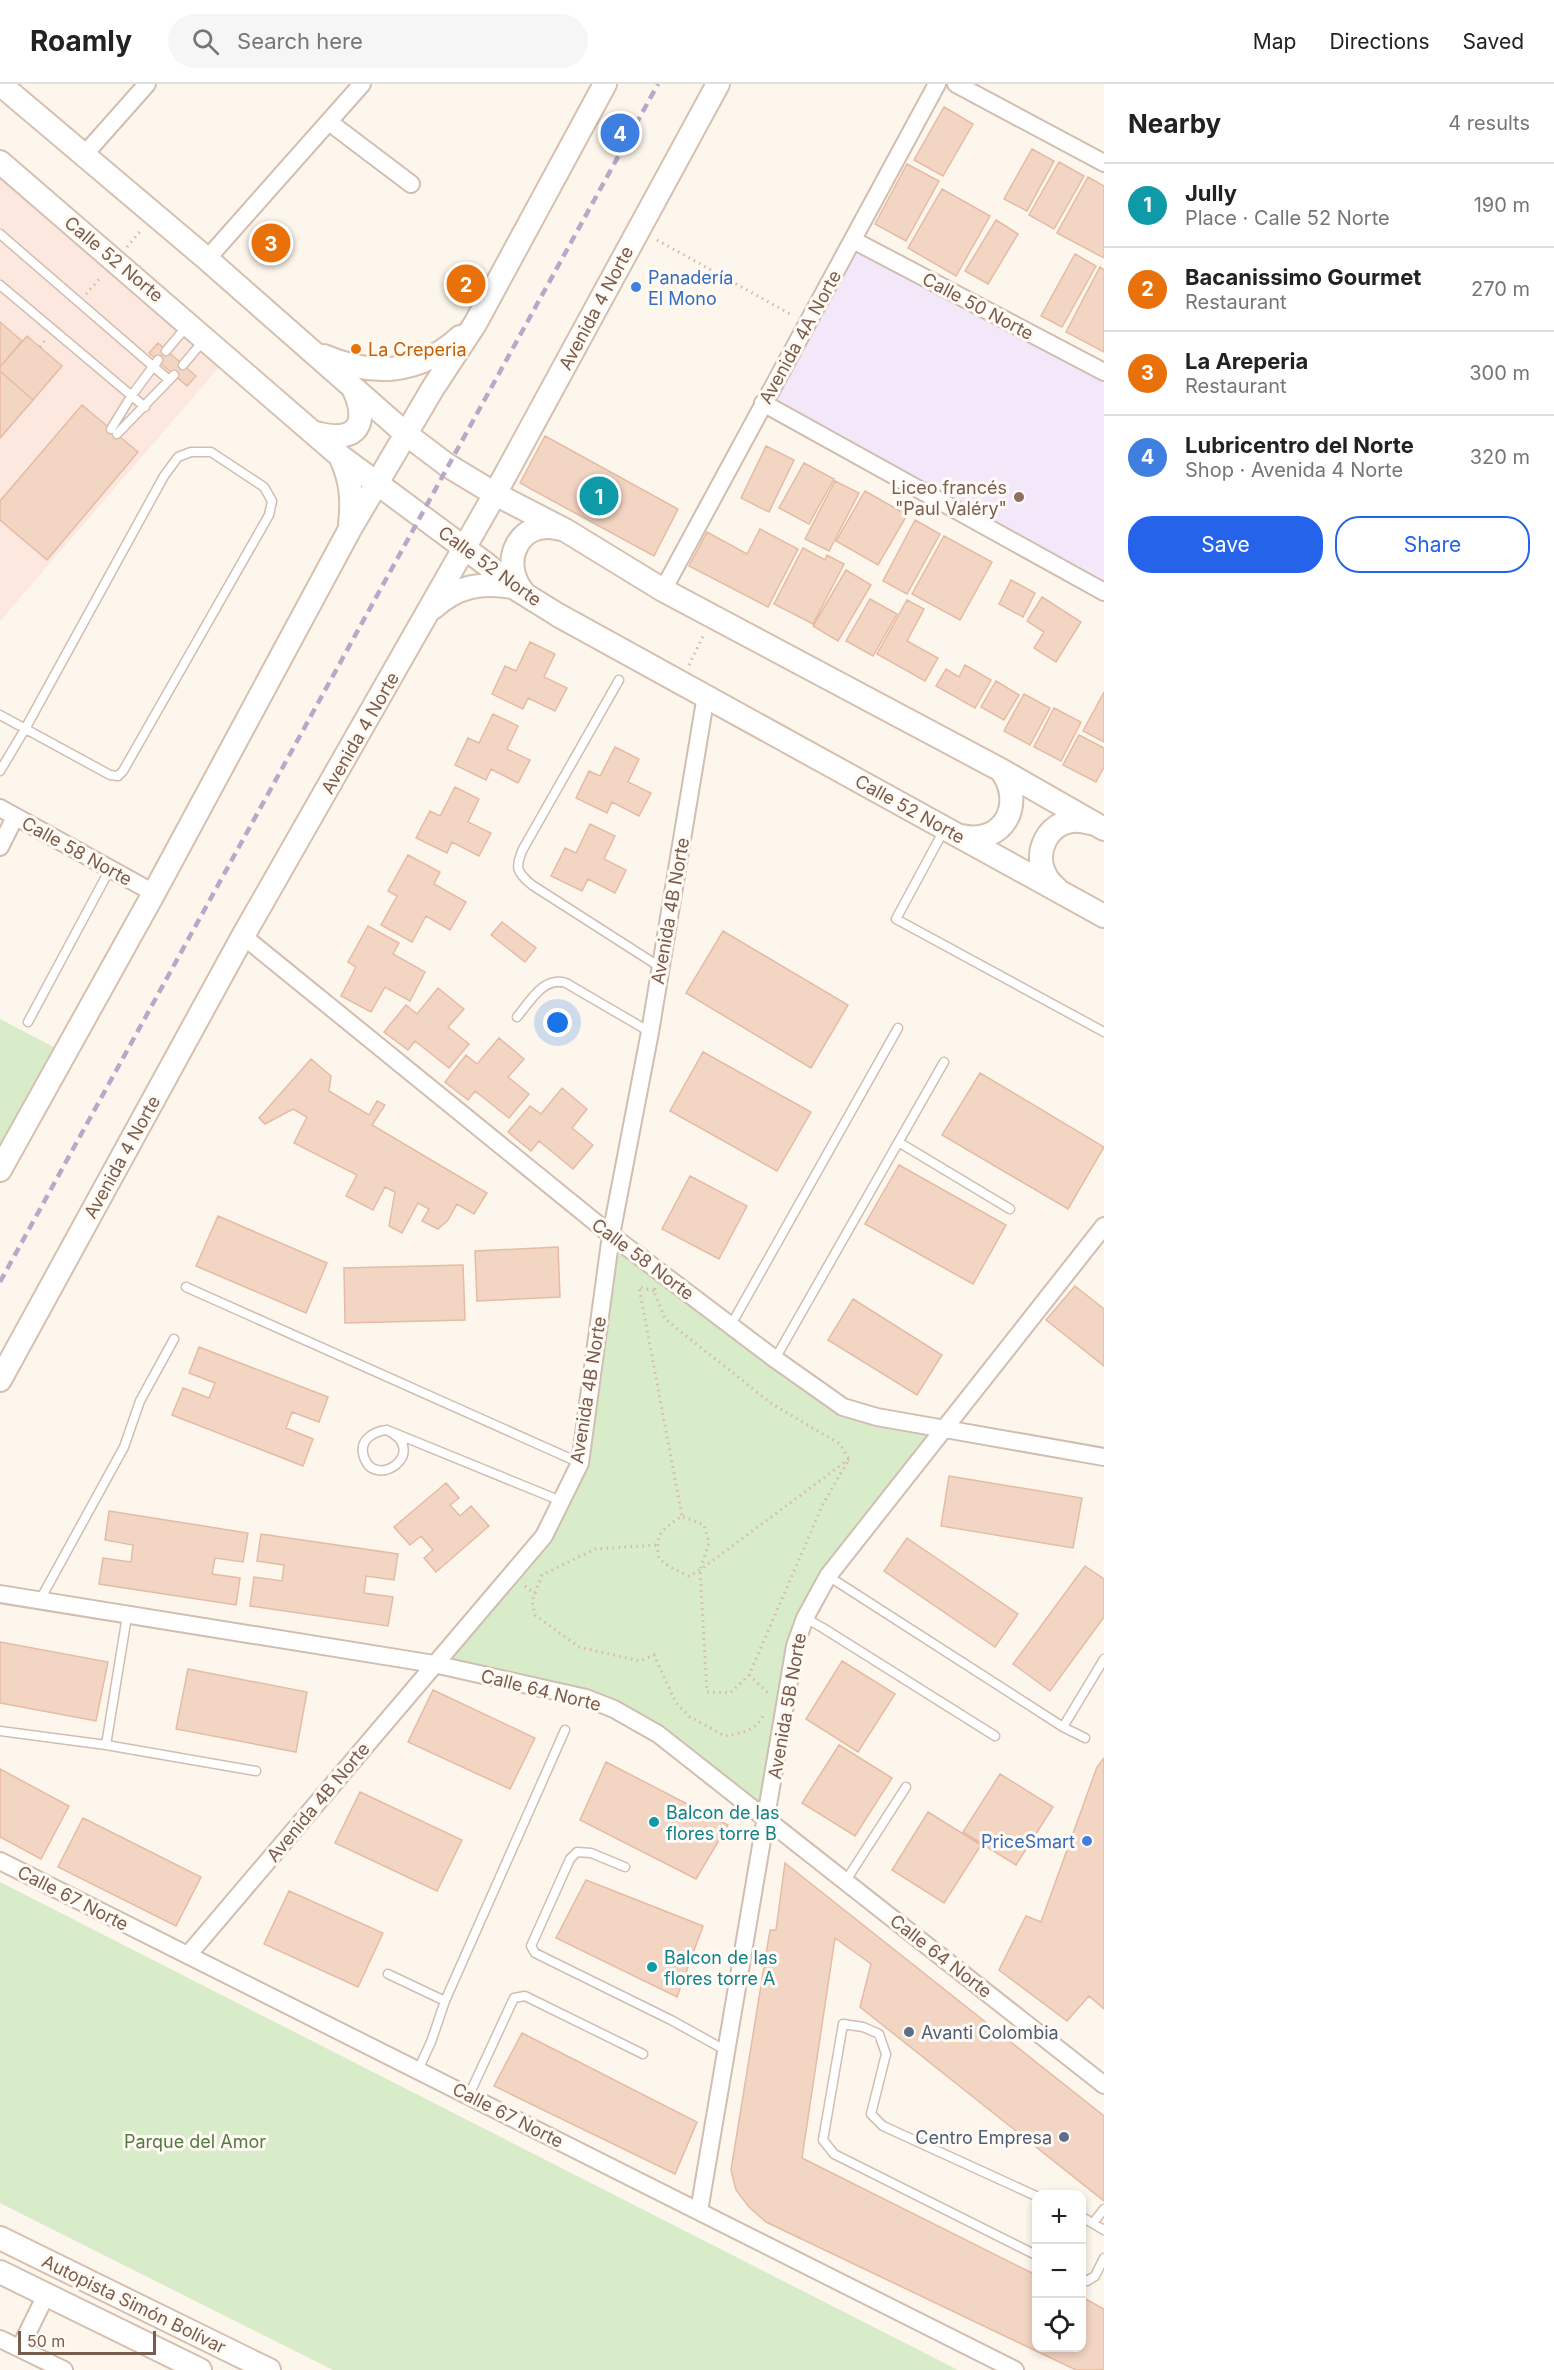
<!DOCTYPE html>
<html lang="en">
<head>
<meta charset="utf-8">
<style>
  body { margin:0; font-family:Inter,sans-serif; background:#f6f6f6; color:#222 }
  .controls { position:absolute; right:18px; bottom:18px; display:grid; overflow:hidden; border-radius:12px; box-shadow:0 3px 9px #0003 }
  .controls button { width:54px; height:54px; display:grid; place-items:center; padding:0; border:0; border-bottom:2px solid #e0e0e0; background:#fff; color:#222; font:30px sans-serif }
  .scale { position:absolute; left:18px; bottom:15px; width:138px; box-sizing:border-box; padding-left:6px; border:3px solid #7a5c4d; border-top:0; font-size:16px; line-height:21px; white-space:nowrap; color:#7a5c4d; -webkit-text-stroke:4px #fffaf3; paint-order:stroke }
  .you { position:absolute; left:558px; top:939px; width:21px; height:21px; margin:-15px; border:4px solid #fff; border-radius:50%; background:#1a73e8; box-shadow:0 0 0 9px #1a73e833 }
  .badge { display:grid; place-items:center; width:39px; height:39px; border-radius:50%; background:#2563eb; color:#fff; font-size:20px; font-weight:700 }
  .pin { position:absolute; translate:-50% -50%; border:3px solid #fff; box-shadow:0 2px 6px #0006 }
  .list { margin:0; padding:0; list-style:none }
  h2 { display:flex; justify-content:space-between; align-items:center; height:78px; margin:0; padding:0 24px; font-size:26px }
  h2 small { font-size:20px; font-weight:400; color:#767676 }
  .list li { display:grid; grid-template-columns:39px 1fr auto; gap:18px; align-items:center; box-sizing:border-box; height:84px; padding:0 24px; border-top:2px solid #e0e0e0 }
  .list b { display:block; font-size:22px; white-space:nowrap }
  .list p { margin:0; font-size:20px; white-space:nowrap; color:#767676 }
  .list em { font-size:20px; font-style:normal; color:#767676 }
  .actions { display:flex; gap:12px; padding:18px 24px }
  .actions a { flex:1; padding:14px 0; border:2px solid #2563eb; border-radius:24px; text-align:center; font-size:21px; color:#2563eb }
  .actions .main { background:#2563eb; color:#fff }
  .icon { flex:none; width:33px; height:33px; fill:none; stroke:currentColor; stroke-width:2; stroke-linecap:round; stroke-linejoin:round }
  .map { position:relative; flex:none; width:1104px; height:2286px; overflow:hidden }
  header { display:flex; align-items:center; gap:36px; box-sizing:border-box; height:84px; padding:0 30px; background:#fff; border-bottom:2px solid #e0e0e0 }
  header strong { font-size:28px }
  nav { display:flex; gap:33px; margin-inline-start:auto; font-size:21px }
  .search { width:420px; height:54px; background:#f6f6f6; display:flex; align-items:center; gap:15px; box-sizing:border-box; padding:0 21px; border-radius:33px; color:#767676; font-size:22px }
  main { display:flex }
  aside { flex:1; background:#fff }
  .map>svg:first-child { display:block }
  .commercial { fill:#fde8e0 }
  .education { fill:#f3e8fa }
  .green { fill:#d8ecc9 }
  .building { fill:#f3d5c3; stroke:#e6bba3; stroke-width:1.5 }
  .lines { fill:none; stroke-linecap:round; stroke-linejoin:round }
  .lane-casing { stroke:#d1beb0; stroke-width:11 }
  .street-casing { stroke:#d1beb0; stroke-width:20 }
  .secondary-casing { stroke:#d6c0b0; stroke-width:26 }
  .path { stroke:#d9b8a5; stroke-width:3; stroke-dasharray:1.5 4.5; stroke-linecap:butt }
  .lane { stroke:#fff; stroke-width:8 }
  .street { stroke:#fff; stroke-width:16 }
  .secondary { stroke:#fff; stroke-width:22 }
  .rail { stroke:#b9a8c9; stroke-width:4.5; stroke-dasharray:9 6; stroke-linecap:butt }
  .shop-dot { fill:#3f7fe0; stroke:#fffaf3; stroke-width:2 }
  .food-dot { fill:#e8710a; stroke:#fffaf3; stroke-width:2 }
  .education-dot { fill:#8d6e63; stroke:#fffaf3; stroke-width:2 }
  .culture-dot { fill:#0f9aa8; stroke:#fffaf3; stroke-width:2 }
  .service-dot { fill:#5c6f8a; stroke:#fffaf3; stroke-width:2 }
  .labels { text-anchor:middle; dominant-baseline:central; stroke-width:6; stroke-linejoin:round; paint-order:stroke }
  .street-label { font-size:18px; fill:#7a5c4d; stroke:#fffaf3 }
  .shop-label { font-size:18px; fill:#366cbe; stroke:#fffaf3; text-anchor:start }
  .food-label { font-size:18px; fill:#c56008; stroke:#fffaf3; text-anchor:start }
  .education-label { font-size:18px; fill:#785e54; stroke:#fffaf3; text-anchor:end }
  .culture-label { font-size:18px; fill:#0d838f; stroke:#fffaf3; text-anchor:start }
  .service-label { font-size:18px; fill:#4e5e75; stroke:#fffaf3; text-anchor:start }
  .park-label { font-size:18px; fill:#537a41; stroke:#fffaf3 }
</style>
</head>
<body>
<header>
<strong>Roamly</strong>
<div class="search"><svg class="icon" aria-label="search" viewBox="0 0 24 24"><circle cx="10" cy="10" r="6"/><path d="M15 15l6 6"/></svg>Search here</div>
<nav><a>Map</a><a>Directions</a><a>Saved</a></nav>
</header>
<main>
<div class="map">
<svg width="1104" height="2286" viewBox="0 0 1104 2286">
  <rect width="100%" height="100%" fill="#fdf6ec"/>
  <path class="commercial" d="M 0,78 L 228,273 L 0,537 Z"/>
  <path class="education" d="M 853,156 L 1104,288 L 1104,508 L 763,319 Z"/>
  <path class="green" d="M 0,935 L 65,969 L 0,1086 Z
    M 611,1151 L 843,1323 L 943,1344 L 805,1534 L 767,1736 L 614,1625 L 434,1580 L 544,1452 L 580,1379 Z
    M 0,1798 L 958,2286 L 333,2286 L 0,2119 Z"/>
  <path class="building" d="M 944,23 L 973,40 L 943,92 L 914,76 Z
    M 1032,65 L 1054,77 L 1027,127 L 1004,115 Z
    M 1059,78 L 1084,92 L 1054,145 L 1029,131 Z
    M 907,80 L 939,97 L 906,157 L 875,140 Z
    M 1088,93 L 1104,102 L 1104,174 L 1057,149 Z
    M 942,105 L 990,132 L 956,192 L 908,164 Z
    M 996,136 L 1018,150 L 988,200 L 965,187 Z
    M 1075,170 L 1096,182 L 1062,243 L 1041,232 Z
    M 1100,183 L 1104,186 L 1104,268 L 1066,248 Z
    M 0,238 L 22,257 L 0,283 Z
    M 27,252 L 62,282 L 33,316 L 0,287 L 0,283 Z
    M 158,259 L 196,292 L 187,302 L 149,269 Z
    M 0,287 L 33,316 L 0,354 Z
    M 82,321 L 138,368 L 47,476 L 0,436 L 0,417 Z
    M 545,352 L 678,425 L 654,472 L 520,399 Z
    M 766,362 L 794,376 L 769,428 L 741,414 Z
    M 804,379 L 834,395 L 809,440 L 779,424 Z
    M 835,397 L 859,409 L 829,467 L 805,455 Z
    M 865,407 L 907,431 L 878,481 L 836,457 Z
    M 915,436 L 940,450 L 907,510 L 883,497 Z
    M 760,445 L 798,465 L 768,523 L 689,482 L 707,448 L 747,470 Z
    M 944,452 L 992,478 L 960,536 L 912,510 Z
    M 803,464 L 825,476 L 827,471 L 844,480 L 813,540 L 774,520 Z
    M 846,486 L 871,501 L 838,557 L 813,542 Z
    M 1011,496 L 1035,509 L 1023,533 L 999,520 Z
    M 1042,513 L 1081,538 L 1056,578 L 1034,564 L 1044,548 L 1027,537 Z
    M 870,515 L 897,530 L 873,572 L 846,557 Z
    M 907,516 L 924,525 L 907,557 L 938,574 L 925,597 L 877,570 Z
    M 530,558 L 555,570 L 544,593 L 567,604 L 555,627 L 528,614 L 523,625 L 492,610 L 505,582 L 516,587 Z
    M 965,581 L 991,596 L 975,624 L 936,602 L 946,585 L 959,593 Z
    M 996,597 L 1019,611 L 1004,636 L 981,623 Z
    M 1104,608 L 1104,658 L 1083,647 Z
    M 1024,610 L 1050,624 L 1030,661 L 1004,647 Z
    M 1054,624 L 1081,638 L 1061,677 L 1034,663 Z
    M 493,630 L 518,642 L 507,665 L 530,676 L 518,699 L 491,685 L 486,696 L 455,681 L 468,654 L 479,659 Z
    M 1079,651 L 1104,664 L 1104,683 L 1096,698 L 1063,681 Z
    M 615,663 L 639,675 L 628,698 L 651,709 L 639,732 L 612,718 L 607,729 L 576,714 L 589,687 L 600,692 Z
    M 455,703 L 479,715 L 468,738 L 491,749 L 479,772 L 452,758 L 447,769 L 416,754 L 430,727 L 440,732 Z
    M 590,740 L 615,752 L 604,775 L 626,786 L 615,809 L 588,795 L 582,807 L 551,792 L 565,764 L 576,769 Z
    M 408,771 L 440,788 L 434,800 L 466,818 L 450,846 L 426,832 L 412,858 L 381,841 L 397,812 L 388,807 Z
    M 502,838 L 536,864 L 525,878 L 491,851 Z
    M 368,842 L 399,859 L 393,870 L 425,888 L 410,917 L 385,903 L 371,928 L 341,912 L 356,883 L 348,878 Z
    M 723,847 L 848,921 L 811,984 L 686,909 Z
    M 438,904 L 464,925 L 448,943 L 469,960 L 449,984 L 415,957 L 408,966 L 384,948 L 406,921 L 417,930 Z
    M 499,954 L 524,975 L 508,993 L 529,1010 L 509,1034 L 475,1007 L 468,1016 L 445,998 L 466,971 L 477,980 Z
    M 703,968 L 811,1028 L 777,1087 L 670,1027 Z
    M 311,975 L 331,992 L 329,1007 L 369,1031 L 377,1017 L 385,1021 L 372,1041 L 487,1109 L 474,1130 L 457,1120 L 448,1136 L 438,1145 L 422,1137 L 429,1125 L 418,1119 L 402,1149 L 389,1142 L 395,1108 L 385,1103 L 373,1126 L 346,1112 L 357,1091 L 294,1059 L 307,1033 L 293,1025 L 265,1040 L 259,1034 Z
    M 980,989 L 1104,1063 L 1068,1125 L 942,1051 Z
    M 562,1004 L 587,1025 L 572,1044 L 593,1061 L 573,1085 L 539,1057 L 531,1067 L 508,1048 L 530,1022 L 541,1030 Z
    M 899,1081 L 1006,1141 L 973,1200 L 865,1140 Z
    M 690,1092 L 747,1122 L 719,1175 L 662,1145 Z
    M 218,1132 L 327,1179 L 306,1229 L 196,1182 Z
    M 558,1163 L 560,1213 L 477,1217 L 475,1167 Z
    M 463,1181 L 465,1236 L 345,1239 L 344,1184 Z
    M 1075,1202 L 1104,1225 L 1104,1282 L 1046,1236 Z
    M 853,1215 L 942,1271 L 917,1311 L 828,1256 Z
    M 199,1263 L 328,1313 L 319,1338 L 292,1328 L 286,1344 L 313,1355 L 303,1382 L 172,1331 L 183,1304 L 209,1314 L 215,1299 L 189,1289 Z
    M 949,1392 L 1082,1414 L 1073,1464 L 941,1442 Z
    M 446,1399 L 459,1414 L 450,1421 L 460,1432 L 471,1422 L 489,1442 L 436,1488 L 424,1474 L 433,1466 L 421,1452 L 410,1461 L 394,1443 Z
    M 109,1427 L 248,1449 L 243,1478 L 215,1474 L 212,1490 L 240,1494 L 236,1521 L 99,1500 L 103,1474 L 131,1478 L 133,1461 L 105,1456 Z
    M 261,1450 L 398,1470 L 394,1496 L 366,1492 L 364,1509 L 393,1513 L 388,1542 L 250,1522 L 254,1493 L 282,1497 L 284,1481 L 257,1477 Z
    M 907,1454 L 1018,1530 L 995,1563 L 884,1487 Z
    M 1085,1482 L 1104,1495 L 1104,1533 L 1050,1607 L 1013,1580 Z
    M 0,1558 L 108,1578 L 96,1637 L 0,1619 Z
    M 842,1577 L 895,1610 L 858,1668 L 806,1635 Z
    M 188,1585 L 307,1608 L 296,1668 L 176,1645 Z
    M 433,1606 L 535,1654 L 510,1705 L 408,1658 Z
    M 839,1661 L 892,1694 L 855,1752 L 802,1719 Z
    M 1104,1674 L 1104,1925 L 1089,1912 L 1067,1937 L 999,1886 L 1026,1832 L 1041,1838 L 1097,1683 Z
    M 606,1678 L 728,1741 L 696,1795 L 580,1736 Z
    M 0,1685 L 69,1722 L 41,1775 L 0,1753 Z
    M 1000,1690 L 1053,1723 L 1016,1781 L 963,1748 Z
    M 360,1708 L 462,1756 L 437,1807 L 335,1759 Z
    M 928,1728 L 981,1761 L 944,1819 L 892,1786 Z
    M 83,1734 L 201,1793 L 176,1842 L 58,1783 Z
    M 785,1779 L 1104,2032 L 1104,2117 L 860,1923 L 871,1880 L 835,1854 L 802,2074 L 1036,2191 L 1036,2264 L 1082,2264 L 1082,2213 L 1104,2225 L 1104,2286 L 1076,2286 L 766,2138 L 749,2123 L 736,2106 L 731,2086 L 770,1846 L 776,1846 Z
    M 586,1796 L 703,1842 L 677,1913 L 556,1854 Z
    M 289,1807 L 383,1849 L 358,1903 L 264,1860 Z
    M 522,1949 L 697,2038 L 675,2090 L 494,2002 Z"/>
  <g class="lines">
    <g class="lane-casing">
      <path id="lane" d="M 0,150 L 169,296
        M 0,201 L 145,323
        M 166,267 L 187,242
        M 183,281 L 204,256
        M 111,345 L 132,311 L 158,276
        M 117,350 L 174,291
        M 619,596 L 523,765 C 515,783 516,788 532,801 L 660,883
        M 0,631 L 110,691 L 118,692 L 123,687 L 269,431 L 272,417 L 264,403 L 211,368 L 191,368 L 178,373 L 164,392 L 25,645 L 0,687
        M 944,746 L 896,835 L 1104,948
        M 517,933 C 530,918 543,892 566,899 L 650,948
        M 28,938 L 110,785
        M 900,1059 L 1010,1125
        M 186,1203 L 580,1379
        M 731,1241 L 898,944
        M 775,1275 L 944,978
        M 387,1346 C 431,1368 375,1407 364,1373 C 358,1356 374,1347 387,1346 L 561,1417
        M 828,1492 L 1063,1643 L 1085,1654
        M 40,1516 L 124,1363 L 140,1317 L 174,1255
        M 805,1534 L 823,1544 L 995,1652
        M 1063,1643 L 1104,1575
        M 0,1647 L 106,1661 L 127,1532
        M 106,1661 L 256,1687
        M 625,1783 L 591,1769 L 577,1768 L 570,1775 L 531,1862 L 535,1869 L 671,1936 L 725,1966
        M 845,1798 L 906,1703
        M 388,1890 L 445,1917
        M 418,1986 L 431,1958 L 445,1917 L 565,1646
        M 469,2011 L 514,1914 L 525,1912 L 643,1970
        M 1036,2112 L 883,2042 L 871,2030 L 886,1970 L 879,1950 L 863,1943 L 843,1940 L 823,2056 L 834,2070 L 1036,2171
        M 1082,2133 L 1104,2146
        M 1093,2139 L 1104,2125
        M 1082,2194 L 1087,2197 L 1095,2192 L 1104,2174"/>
    </g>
    <g class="street-casing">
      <path id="street" d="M 956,0 L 1104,79
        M 329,38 L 411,100
        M 84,71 L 147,0
        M 853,156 L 1104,288
        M 207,175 L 362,0
        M 763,319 L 1104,508
        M 663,506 L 937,0
        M 0,724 L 154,809
        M 0,763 L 15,733
        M 243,852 L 611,1151 L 775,1275 L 843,1323 L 877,1333 L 1104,1373
        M 0,1510 L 434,1580 L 586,1614 L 614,1625 L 658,1650 L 1104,2001
        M 0,1777 L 1015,2286
        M 188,1871 L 544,1452 L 580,1379 L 611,1151 L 650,948 L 706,611
        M 699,2127 L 795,1562 L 805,1534 L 828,1492 L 1104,1142
        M 0,2255 L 64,2286
        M 20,2264 L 46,2211"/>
    </g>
    <g class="secondary-casing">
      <path id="secondary" d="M 0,0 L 207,175 L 406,350 L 447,381 L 495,410 L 565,446 L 663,506 L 1001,686 L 1104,745
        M 0,78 L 340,372 L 486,480 L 513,503 L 558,531 L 1104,832
        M 324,272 C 373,293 420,290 460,253
        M 314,349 C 322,350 331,353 339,352 C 367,350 362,323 354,306
        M 340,372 C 351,395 353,415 350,440
        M 523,508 C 498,477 520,433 561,445
        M 433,524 C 457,502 481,498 513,503
        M 961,752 C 1003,762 1026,720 1001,686
        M 1056,804 C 1023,777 1049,725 1090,739
        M 0,1086 L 154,809 L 350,445 L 433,304 L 475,240 L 605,0
        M 0,1296 L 243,852 L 495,410 L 718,0
        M 0,2154 L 269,2286
        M 0,2188 L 200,2286"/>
    </g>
    <path class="path" d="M 657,156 L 792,231
      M 127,163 L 142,145
      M 86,210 L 102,192
      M 40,263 L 46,255
      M 689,581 L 704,550
      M 655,1204 L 654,1207 L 665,1235 L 772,1320 L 840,1360 L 849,1375 L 823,1420 L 749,1591 L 730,1609 L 707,1608 L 700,1486 L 709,1459 L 704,1441 L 682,1432 C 663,1445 654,1449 659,1475 L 670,1483 L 689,1492 L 700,1486 L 849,1375
      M 654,1207 L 639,1203 L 682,1432
      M 656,1461 L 595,1465 L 542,1491 L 532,1517 L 535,1531 L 579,1563 L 640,1577 L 654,1571 L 676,1619 L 690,1633 L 725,1652 C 741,1649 758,1647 764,1629
      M 525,1502 L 535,1510
      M 749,1591 L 769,1610"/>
    <use href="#lane" class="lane"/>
    <use href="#street" class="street"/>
    <use href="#secondary" class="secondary"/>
    <path class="rail" d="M 0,1198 L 658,0"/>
  </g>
  <g class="shop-dot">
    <circle cx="636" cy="203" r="6"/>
    <circle cx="1087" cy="1757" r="6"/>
  </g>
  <circle class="food-dot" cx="356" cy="265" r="6"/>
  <circle class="education-dot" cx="1019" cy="413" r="6"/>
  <g class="culture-dot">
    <circle cx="654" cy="1738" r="6"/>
    <circle cx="652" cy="1883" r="6"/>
  </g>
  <g class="service-dot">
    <circle cx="909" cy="1948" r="6"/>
    <circle cx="1064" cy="2053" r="6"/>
  </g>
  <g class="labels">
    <g class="street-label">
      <text transform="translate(114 175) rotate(40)">Calle 52 Norte</text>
      <text transform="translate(978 222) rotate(28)">Calle 50 Norte</text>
      <text transform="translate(596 224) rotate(-62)">Avenida 4 Norte</text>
      <text transform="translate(800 253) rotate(-61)">Avenida 4A Norte</text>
      <text transform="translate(490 482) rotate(36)">Calle 52 Norte</text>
      <text transform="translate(360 649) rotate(-60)">Avenida 4 Norte</text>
      <text transform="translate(910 725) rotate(29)">Calle 52 Norte</text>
      <text transform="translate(77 767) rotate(29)">Calle 58 Norte</text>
      <text transform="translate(670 827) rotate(-80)">Avenida 4B Norte</text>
      <text transform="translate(122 1073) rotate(-61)">Avenida 4 Norte</text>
      <text transform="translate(643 1175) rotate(37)">Calle 58 Norte</text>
      <text transform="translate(588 1306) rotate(-81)">Avenida 4B Norte</text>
      <text transform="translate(541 1606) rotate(14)">Calle 64 Norte</text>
      <text transform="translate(787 1622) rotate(-80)">Avenida 5B Norte</text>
      <text transform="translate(318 1718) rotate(-50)">Avenida 4B Norte</text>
      <text transform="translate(73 1814) rotate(27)">Calle 67 Norte</text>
      <text transform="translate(941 1872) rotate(38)">Calle 64 Norte</text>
      <text transform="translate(508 2031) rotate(27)">Calle 67 Norte</text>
      <text transform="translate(134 2220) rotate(26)">Autopista Simón Bolívar</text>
    </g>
    <g class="shop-label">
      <text x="648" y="193">Panadería<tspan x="648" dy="21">El Mono</tspan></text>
      <text x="1075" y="1757" text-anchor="end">PriceSmart</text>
    </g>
    <g class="food-label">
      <text x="368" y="265">La Creperia</text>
    </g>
    <g class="education-label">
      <text x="1007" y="403">Liceo francés<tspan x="1007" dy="21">"Paul Valéry"</tspan></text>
    </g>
    <g class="culture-label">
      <text x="666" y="1728">Balcon de las<tspan x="666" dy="21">flores torre B</tspan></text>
      <text x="664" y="1873">Balcon de las<tspan x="664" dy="21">flores torre A</tspan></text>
    </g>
    <g class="service-label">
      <text x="921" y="1948">Avanti Colombia</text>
      <text x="1052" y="2053" text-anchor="end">Centro Empresa</text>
    </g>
    <g class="park-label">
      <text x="195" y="2057">Parque del Amor</text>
    </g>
  </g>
</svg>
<div class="controls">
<button>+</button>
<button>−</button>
<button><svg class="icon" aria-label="locate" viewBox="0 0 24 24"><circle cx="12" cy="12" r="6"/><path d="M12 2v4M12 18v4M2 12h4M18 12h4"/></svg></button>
</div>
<div class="scale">50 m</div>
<div class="you"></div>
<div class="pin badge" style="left:599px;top:412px;background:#0f9aa8">1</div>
<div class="pin badge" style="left:466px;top:200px;background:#e8710a">2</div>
<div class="pin badge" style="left:271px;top:159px;background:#e8710a">3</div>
<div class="pin badge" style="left:620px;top:49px;background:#3f7fe0">4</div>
</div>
<aside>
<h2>Nearby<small>4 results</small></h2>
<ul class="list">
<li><span class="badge" style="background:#0f9aa8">1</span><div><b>Jully</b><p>Place · Calle 52 Norte</p></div><em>190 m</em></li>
<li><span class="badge" style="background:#e8710a">2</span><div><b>Bacanissimo Gourmet</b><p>Restaurant</p></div><em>270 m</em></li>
<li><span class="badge" style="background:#e8710a">3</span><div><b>La Areperia</b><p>Restaurant</p></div><em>300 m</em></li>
<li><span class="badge" style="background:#3f7fe0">4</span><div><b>Lubricentro del Norte</b><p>Shop · Avenida 4 Norte</p></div><em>320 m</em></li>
</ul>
<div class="actions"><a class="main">Save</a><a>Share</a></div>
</aside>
</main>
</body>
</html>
